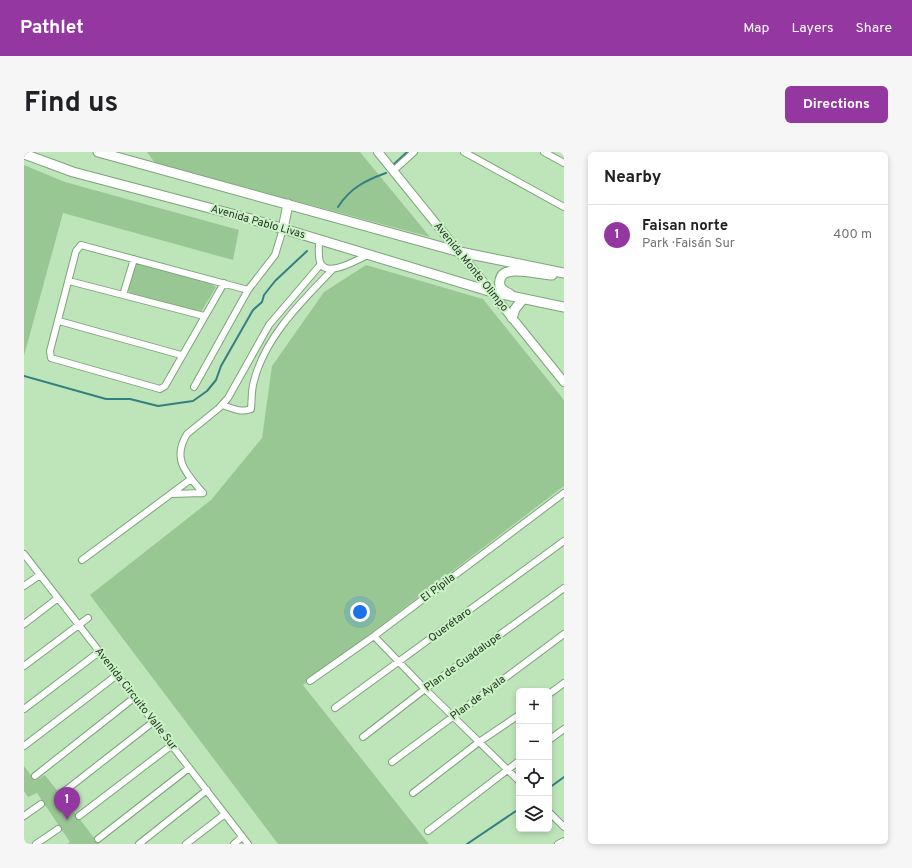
<!DOCTYPE html>
<html lang="en">
<head>
<meta charset="utf-8">
<style>
  body { margin:0; font-family:Overpass,sans-serif; background:#f6f6f6; color:#202124 }
  .controls { position:absolute; right:12px; bottom:12px; display:grid; overflow:hidden; border-radius:6px; box-shadow:0 2px 6px #0003 }
  .controls button { width:36px; height:36px; display:grid; place-items:center; padding:0; border:0; border-bottom:1px solid #e0e0e0; background:#fff; color:#202124; font:20px sans-serif }
  .you { position:absolute; left:336px; top:460px; width:14px; height:14px; margin:-10px; border:3px solid #fff; border-radius:50%; background:#1a73e8; box-shadow:0 0 0 6px #1a73e833 }
  .badge { display:grid; place-items:center; width:26px; height:26px; border-radius:50%; background:#9437a1; color:#fff; font-size:13px; font-weight:700 }
  .pin { position:absolute; translate:-50% -33px; filter:drop-shadow(0 1px 2px #0008) }
  .pin::after { content:''; position:absolute; top:21px; width:14px; height:12px; background:inherit; clip-path:polygon(0 0,100% 0,50% 100%) }
  .list { margin:0; padding:0; list-style:none }
  h2 { display:flex; justify-content:space-between; align-items:center; height:52px; margin:0; padding:0 16px; font-size:17px }
  h2 small { font-size:13px; font-weight:400; color:#757577 }
  .list li { display:grid; grid-template-columns:26px 1fr auto; gap:12px; align-items:center; box-sizing:border-box; height:60px; padding:0 16px; border-top:1px solid #e0e0e0 }
  .list b { display:block; font-size:15px; white-space:nowrap }
  .list p { margin:0; font-size:13px; white-space:nowrap; color:#757577 }
  .list em { font-size:13px; font-style:normal; color:#757577 }
  .icon { flex:none; width:22px; height:22px; fill:none; stroke:currentColor; stroke-width:2; stroke-linecap:round; stroke-linejoin:round }
  .map { position:relative; flex:none; width:540px; height:692px; overflow:hidden; border-radius:6px }
  header { display:flex; align-items:center; gap:24px; box-sizing:border-box; height:56px; padding:0 20px; background:#9437a1; color:#fff }
  header strong { font-size:19px }
  nav { display:flex; gap:22px; margin-inline-start:auto; font-size:14px }
  .intro { display:flex; align-items:center; justify-content:space-between; box-sizing:border-box; height:96px; padding:0 24px }
  h1 { margin:0; font-size:28px }
  .button { padding:10px 18px; border-radius:6px; background:#9437a1; color:#fff; font-size:14px; font-weight:700 }
  main { display:flex; gap:24px; padding:0 24px }
  aside { flex:1; background:#fff; border-radius:6px; box-shadow:0 2px 6px #0003 }
  .map>svg:first-child { display:block }
  .green { fill:#99c794 }
  .lines { fill:none; stroke-linecap:round; stroke-linejoin:round }
  .stream { stroke:#347f80; stroke-width:2 }
  .minor-casing { stroke:#7da37a; stroke-width:8 }
  .tertiary-casing { stroke:#7da37a; stroke-width:10 }
  .secondary-casing { stroke:#7da37a; stroke-width:11 }
  .minor { stroke:#fff; stroke-width:6 }
  .tertiary { stroke:#fff; stroke-width:8 }
  .secondary { stroke:#fff; stroke-width:9 }
  .labels { text-anchor:middle; dominant-baseline:central; stroke-width:4; stroke-linejoin:round; paint-order:stroke }
  .street-label { font-size:11px; fill:#263524; stroke:#cbf3c7 }
</style>
</head>
<body>
<header>
<strong>Pathlet</strong>
<nav><a>Map</a><a>Layers</a><a>Share</a></nav>
</header>
<div class="intro"><h1>Find us</h1><a class="button">Directions</a></div>
<main>
<div class="map">
<svg width="540" height="692" viewBox="0 0 540 692">
  <rect width="100%" height="100%" fill="#bee5ba"/>
  <path class="green" d="M 123,0 L 336,0 L 406,85 L 131,11 Z
    M 0,13 L 41,30 L 215,78 L 209,108 L 39,61 L 0,204 Z
    M 115,110 L 184,130 L 192,135 L 177,160 L 107,143 C 100,134 108,117 115,110 Z
    M 342,113 L 459,147 L 540,248 L 540,334 L 279,533 L 405,692 L 254,692 L 66,443 L 187,348 L 238,286 L 248,214 L 300,140 Z
    M 0,614 L 11,629 L 21,623 L 75,692 L 43,692 L 46,690 L 13,641 L 4,645 L 0,639 Z"/>
  <g class="lines">
    <path class="stream" d="M 369,13 L 383,0
      M 314,55 C 326,36 342,28 362,21
      M 0,224 L 82,247 L 106,247 L 134,254 L 169,249 L 183,239 L 192,228 L 197,214 L 229,158 L 238,150 L 240,143 L 251,129 L 283,99
      M 525,636 L 540,625
      M 443,692 L 495,657"/>
    <g class="minor-casing">
      <path id="minor" d="M 440,0 L 540,55
        M 520,0 L 540,11
        M 369,19 L 390,0
        M 295,88 C 295,95 294,104 296,110 C 302,127 334,107 344,103
        M 45,129 L 180,164
        M 200,131 L 141,234 L 136,237 L 27,206 L 26,199 L 52,99 L 57,93 L 224,138
        M 99,143 L 110,107
        M 35,169 L 157,203
        M 170,235 L 224,138 L 251,103 L 259,77
        M 198,253 C 208,256 217,261 227,257 C 228,248 227,238 230,229 C 241,185 278,149 309,117
        M 179,341 C 163,322 147,308 163,282 L 195,256 L 204,246 L 245,173 L 297,112
        M 147,342 L 179,341
        M 0,402 L 224,692
        M 58,408 L 167,327
        M 0,434 L 16,423
        M 0,472 L 34,446
        M 350,484 L 401,537 L 495,629
        M 0,514 L 64,466
        M 286,529 L 350,484 L 540,341
        M 525,542 L 540,531
        M 311,556 L 540,389
        M 0,557 L 75,500
        M 339,585 L 401,537 L 540,436
        M 525,588 L 540,577
        M 0,594 L 93,523
        M 368,610 L 540,482
        M 11,624 L 111,545
        M 389,641 L 455,590 L 495,563
        M 37,642 L 129,570
        M 525,660 L 540,675
        M 0,664 L 17,652
        M 55,664 L 148,593
        M 404,679 L 495,609
        M 74,687 L 165,616
        M 12,692 L 34,677
        M 115,692 L 183,638
        M 162,692 L 201,662
        M 210,692 L 218,685
        M 534,692 L 540,689"/>
    </g>
    <g class="tertiary-casing">
      <path id="tertiary" d="M 354,0 L 540,230"/>
    </g>
    <g class="secondary-casing">
      <path id="secondary" d="M 74,0 L 436,100 L 540,121
        M 0,2 L 49,20 L 227,67 L 468,140 L 540,155
        M 259,77 L 264,52
        M 486,142 C 480,139 474,136 476,128 C 479,111 515,123 528,123
        M 488,166 L 491,157 L 499,147"/>
    </g>
    <use href="#minor" class="minor"/>
    <use href="#tertiary" class="tertiary"/>
    <use href="#secondary" class="secondary"/>
  </g>
  <g class="labels">
    <g class="street-label">
      <text transform="translate(234 70) rotate(16)">Avenida Pablo Livas</text>
      <text transform="translate(447 115) rotate(51)">Avenida Monte Olimpo</text>
      <text transform="translate(414 436) rotate(-37)">El Pípila</text>
      <text transform="translate(426 473) rotate(-36)">Querétaro</text>
      <text transform="translate(439 510) rotate(-36)">Plan de Guadalupe</text>
      <text transform="translate(454 546) rotate(-37)">Plan de Ayala</text>
      <text transform="translate(112 547) rotate(52)">Avenida Circuito Valle Sur</text>
    </g>
  </g>
</svg>
<div class="controls">
<button>+</button>
<button>−</button>
<button><svg class="icon" aria-label="locate" viewBox="0 0 24 24"><circle cx="12" cy="12" r="6"/><path d="M12 2v4M12 18v4M2 12h4M18 12h4"/></svg></button>
<button><svg class="icon" aria-label="layers" viewBox="0 0 24 24"><path d="M12 4l9 5-9 5-9-5zM3 14l9 5 9-5"/></svg></button>
</div>
<div class="you"></div>
<div class="pin badge" style="left:43px;top:668px">1</div>
</div>
<aside>
<h2>Nearby<small></small></h2>
<ul class="list">
<li><span class="badge">1</span><div><b>Faisan norte</b><p>Park · Faisán Sur</p></div><em>400 m</em></li>
</ul>
</aside>
</main>
</body>
</html>
